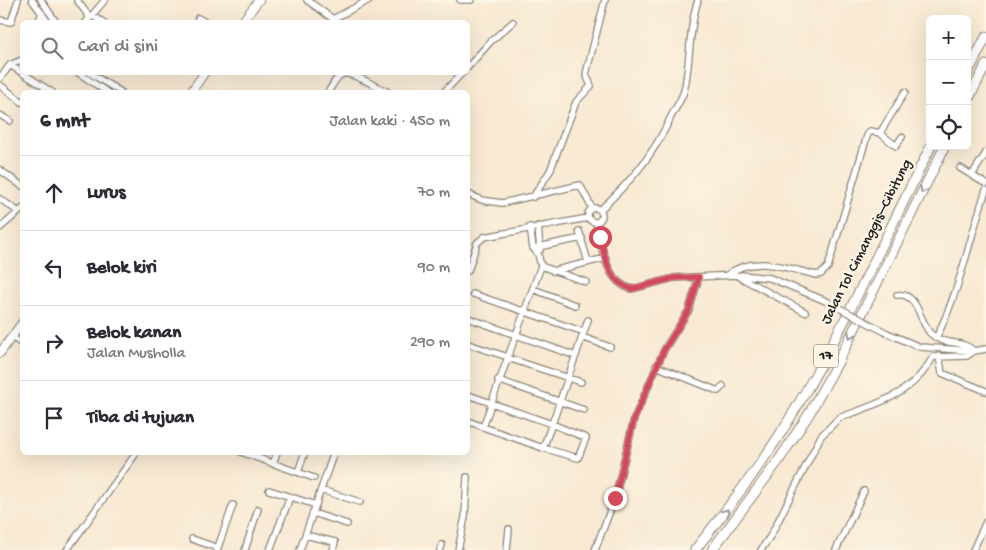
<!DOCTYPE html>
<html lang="id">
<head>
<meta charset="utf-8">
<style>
  body { margin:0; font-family:"Gochi Hand",sans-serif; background:#f7f7f7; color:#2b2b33 }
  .controls { position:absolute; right:15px; top:15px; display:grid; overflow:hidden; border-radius:8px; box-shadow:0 5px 20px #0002 }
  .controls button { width:45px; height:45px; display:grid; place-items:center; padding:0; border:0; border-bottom:1px solid #e1e1e2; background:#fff; color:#2b2b33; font:25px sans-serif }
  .stop { position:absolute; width:15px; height:15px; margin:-11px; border:4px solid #d1495b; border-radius:50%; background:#fff }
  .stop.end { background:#d1495b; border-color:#fff; box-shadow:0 1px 5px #0008 }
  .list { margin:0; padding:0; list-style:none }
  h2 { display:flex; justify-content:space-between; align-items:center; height:65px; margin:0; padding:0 20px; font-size:21px }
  h2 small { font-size:16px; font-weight:400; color:#7c7c81 }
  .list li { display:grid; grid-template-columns:32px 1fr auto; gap:15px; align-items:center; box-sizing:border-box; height:75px; padding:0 20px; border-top:1px solid #e1e1e2 }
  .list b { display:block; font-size:19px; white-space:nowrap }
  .list p { margin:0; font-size:16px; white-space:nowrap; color:#7c7c81 }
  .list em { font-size:16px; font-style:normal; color:#7c7c81 }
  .icon { flex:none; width:28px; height:28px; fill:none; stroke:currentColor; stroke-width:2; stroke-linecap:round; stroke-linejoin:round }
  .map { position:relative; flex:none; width:986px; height:550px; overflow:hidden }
  .search { position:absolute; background:#fff; box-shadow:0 5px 20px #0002; left:20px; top:20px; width:450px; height:55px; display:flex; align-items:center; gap:12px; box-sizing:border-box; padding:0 18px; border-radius:8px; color:#7c7c81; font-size:19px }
  .panel { position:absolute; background:#fff; box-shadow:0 5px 20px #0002; left:20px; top:90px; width:450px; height:365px; border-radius:8px }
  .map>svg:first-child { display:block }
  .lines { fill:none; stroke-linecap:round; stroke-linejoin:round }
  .minor-casing { stroke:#8a8277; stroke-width:8 }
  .major-casing { stroke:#8a8277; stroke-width:10 }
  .highway-casing { stroke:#8a8277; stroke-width:11 }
  .minor { stroke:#fff; stroke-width:5.5 }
  .major { stroke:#fff; stroke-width:8 }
  .highway { stroke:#fff; stroke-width:9 }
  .minor-bridge-casing { stroke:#8a8277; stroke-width:8; stroke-linecap:butt }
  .minor-bridge { stroke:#fff; stroke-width:5.5 }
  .oneway { stroke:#999 }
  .route { stroke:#d1495b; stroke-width:6 }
  .labels { text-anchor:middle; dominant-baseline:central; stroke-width:5; stroke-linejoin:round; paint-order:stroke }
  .shield { fill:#fcf5e5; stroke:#5f5d58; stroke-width:1 }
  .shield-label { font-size:14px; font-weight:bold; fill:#1c1c1c }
  .street-label { font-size:15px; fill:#1c1c1c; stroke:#fcf5e5 }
</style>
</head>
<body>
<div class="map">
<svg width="986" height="550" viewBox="0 0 986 550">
  <rect width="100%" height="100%" fill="#fcf5e5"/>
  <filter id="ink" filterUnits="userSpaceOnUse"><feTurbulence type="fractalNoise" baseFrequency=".02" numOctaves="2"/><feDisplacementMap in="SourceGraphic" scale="10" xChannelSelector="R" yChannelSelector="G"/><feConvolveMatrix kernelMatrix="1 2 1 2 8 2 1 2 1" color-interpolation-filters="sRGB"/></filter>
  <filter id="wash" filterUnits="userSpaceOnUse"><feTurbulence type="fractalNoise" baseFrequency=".0096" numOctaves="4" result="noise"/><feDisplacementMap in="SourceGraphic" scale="20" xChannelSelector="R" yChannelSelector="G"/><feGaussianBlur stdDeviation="1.12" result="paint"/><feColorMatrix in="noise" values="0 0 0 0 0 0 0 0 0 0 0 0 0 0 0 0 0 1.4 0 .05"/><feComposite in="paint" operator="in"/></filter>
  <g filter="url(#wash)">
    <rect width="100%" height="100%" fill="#f8e9d2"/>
  </g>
  <g filter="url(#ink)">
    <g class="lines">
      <g class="minor-casing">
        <path id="minor" d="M 32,0 L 48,22
          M 41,0 L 56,22
          M 77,0 L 90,18
          M 307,0 L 333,19 L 369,0
          M 460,0 L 471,0
          M 92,16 L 103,22
          M 198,18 L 205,22
          M 0,20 L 11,22 L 18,0
          M 38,22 L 42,13
          M 86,22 L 105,0
          M 10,65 L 52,92
          M 468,67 L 490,42 L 513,22
          M 77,72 L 107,92
          M 88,72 L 121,92
          M 0,78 L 10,65 L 22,60
          M 0,85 L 22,102
          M 328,92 C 332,87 336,76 343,74 C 352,72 379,88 388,92
          M 444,92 L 463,72
          M 0,115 L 10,121
          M 902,137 L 896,146 L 880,133 L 905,92
          M 960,168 L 986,184
          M 0,170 L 22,186
          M 972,175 L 986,153
          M 468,194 L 482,200 L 502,203 L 580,185 L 592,208
          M 533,197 L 550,171 L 576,102 L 591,86 L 586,74 L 605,0
          M 0,199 L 19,212
          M588 215a7 7 0 1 1 14 0a7 7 0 1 1-14 0Z
          M 600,210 C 631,181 652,157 670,119 C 674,110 681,101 684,91 C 691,61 688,30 698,0
          M 596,222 C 602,245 605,283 632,289 L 674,278 L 736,275 L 805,312
          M 538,226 L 540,250
          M 0,228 L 22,209
          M 579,231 L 588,262
          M 533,248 L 582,238
          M 541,266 L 586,282
          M 468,271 L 477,243 L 484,237 L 588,218
          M 553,271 L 606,258
          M 727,275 C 753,254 787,268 816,275 L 821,274 L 828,267 L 867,136 L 870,131 L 880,133
          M 741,275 L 770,278 L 826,301
          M 533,289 L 575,305
          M 473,294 L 584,332
          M 897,295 C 918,291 920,324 931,334 C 943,346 962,339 974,351 L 986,349
          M 468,318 L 576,356
          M 887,333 L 920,347 L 974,351
          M 12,337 L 22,344
          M 582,337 L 610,347
          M 936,338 C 960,291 969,240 986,190
          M 468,344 L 508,357 L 541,266 L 538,254 L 533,248 L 530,227
          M 939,356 L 942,373 L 986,391
          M 508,358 L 581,382
          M 656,366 L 718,391 L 723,386
          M 498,380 L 584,410
          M 468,395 L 552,424 L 588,320
          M 468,421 L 483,427 L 508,357
          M 552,424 L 586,438 L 578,458 L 543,448 Z
          M 483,427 L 543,448
          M 241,452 L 314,478
          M 273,464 L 277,452
          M 298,472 L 305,452
          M 269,490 L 316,505
          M 321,490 L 360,502
          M 313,513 L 347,524
          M 305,535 L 335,542 L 333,550
          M 192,539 L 218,548
          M 67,550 L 137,452
          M 217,550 L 233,505
          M 245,550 L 258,509
          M 270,550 L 290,497
          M 300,550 L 334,452
          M 440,550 L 442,545
          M 458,550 L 465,517 L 467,477
          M 507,550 L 509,529
          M 595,550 L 615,498 L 634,419 L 664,350 L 689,310 L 699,277
          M 761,550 L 771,535 L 821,436 L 839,418 C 876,404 913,395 933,357 L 967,356 L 974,351
          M 836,550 L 864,491
          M 973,550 L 986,522"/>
      </g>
      <g class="major-casing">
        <path id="major" d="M 242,22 L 259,0
          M 191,92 L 205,72
          M 0,353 L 22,323"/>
      </g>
      <g class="highway-casing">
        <path id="highway" d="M 967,74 L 986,37
          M 967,102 L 986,65
          M 695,550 C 731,504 767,458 796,408 C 846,324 887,234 931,146
          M 712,550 L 779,460 L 809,414 L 838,362 L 945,146"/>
      </g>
      <use href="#minor" class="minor"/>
      <use href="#major" class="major"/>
      <use href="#highway" class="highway"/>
      <g class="minor-bridge-casing">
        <path id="minor-bridge" d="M 826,301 L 887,333"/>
      </g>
      <use href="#minor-bridge" class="minor-bridge"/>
    </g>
    <defs><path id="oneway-chevron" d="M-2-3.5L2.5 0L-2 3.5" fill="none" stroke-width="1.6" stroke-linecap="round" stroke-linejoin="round" transform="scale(1.25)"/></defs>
    <g class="oneway">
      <use href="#oneway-chevron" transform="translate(923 190) rotate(117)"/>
      <use href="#oneway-chevron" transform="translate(851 335) rotate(115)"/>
      <use href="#oneway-chevron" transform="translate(726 512) rotate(-52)"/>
    </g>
  </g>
  <g class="lines" filter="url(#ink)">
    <path class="route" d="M 600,237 C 605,257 608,283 632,289 L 674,278 L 699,277 L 689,310 L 664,350 L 634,419 L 615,498"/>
  </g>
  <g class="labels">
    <rect class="shield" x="813.5" y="344.5" width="25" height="23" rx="4"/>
    <g class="shield-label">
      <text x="826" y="356">17</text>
    </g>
    <g class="street-label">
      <text transform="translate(867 242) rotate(-63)">Jalan Tol Cimanggis–Cibitung</text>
    </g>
  </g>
</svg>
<div class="controls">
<button>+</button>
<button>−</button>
<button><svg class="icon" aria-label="locate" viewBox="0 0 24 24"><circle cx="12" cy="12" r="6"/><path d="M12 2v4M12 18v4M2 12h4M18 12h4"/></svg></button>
</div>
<div class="stop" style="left:600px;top:237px"></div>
<div class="stop end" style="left:615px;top:498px"></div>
<div class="search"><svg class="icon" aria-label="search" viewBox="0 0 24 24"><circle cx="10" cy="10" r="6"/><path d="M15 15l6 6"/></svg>Cari di sini</div>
<section class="panel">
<h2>6 mnt<small>Jalan kaki · 450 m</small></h2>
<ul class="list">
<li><svg class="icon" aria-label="ahead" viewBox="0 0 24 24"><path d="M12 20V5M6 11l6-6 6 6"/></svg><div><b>Lurus</b></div><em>70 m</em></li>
<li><svg class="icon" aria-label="left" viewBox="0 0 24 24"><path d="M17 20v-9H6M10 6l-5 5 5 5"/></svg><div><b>Belok kiri</b></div><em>90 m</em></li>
<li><svg class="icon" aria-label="right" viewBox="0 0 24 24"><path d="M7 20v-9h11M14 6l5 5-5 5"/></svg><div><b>Belok kanan</b><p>Jalan Musholla</p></div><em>290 m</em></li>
<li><svg class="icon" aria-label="arrive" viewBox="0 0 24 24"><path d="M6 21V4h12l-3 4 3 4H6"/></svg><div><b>Tiba di tujuan</b></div></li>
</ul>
</section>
</div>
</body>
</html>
